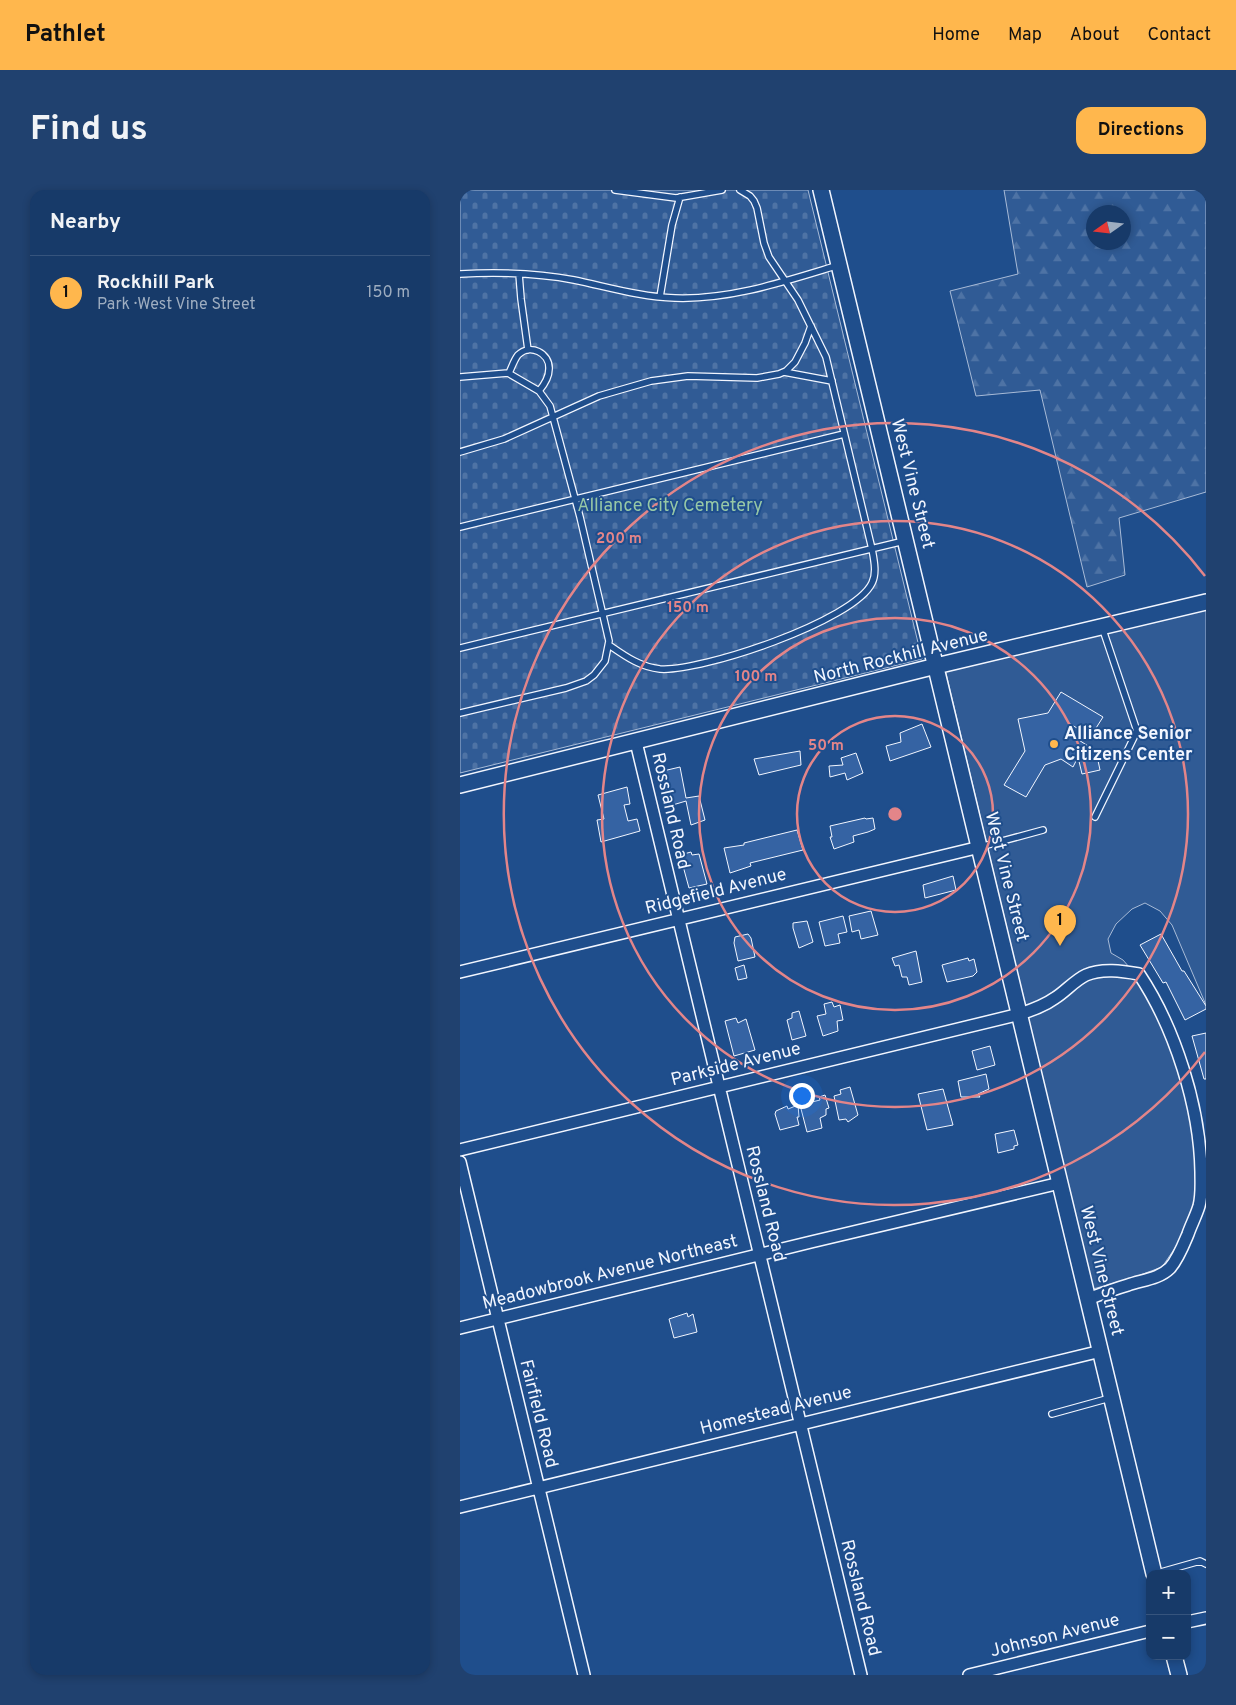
<!DOCTYPE html>
<html lang="en">
<head>
<meta charset="utf-8">
<style>
  body { margin:0; font-family:Overpass,sans-serif; background:#20416f; color:#f1f3f6 }
  .controls { position:absolute; right:15px; bottom:15px; display:grid; overflow:hidden; border-radius:10px; box-shadow:0 2px 8px #0003 }
  .controls button { width:45px; height:45px; display:grid; place-items:center; padding:0; border:0; border-bottom:1px solid #36547d; background:#173a69; color:#f1f3f6; font:25px sans-serif }
  .compass { position:absolute; left:626px; top:15px; width:45px; height:45px; border-radius:50%; background:#173a69; box-shadow:0 2px 8px #0003; rotate:256deg }
  .you { position:absolute; left:341px; top:905px; width:18px; height:18px; margin:-12px; border:4px solid #fff; border-radius:50%; background:#1a73e8; box-shadow:0 0 0 8px #1a73e833 }
  .badge { display:grid; place-items:center; width:32px; height:32px; border-radius:50%; background:#ffb74d; color:#111; font-size:16px; font-weight:700 }
  .pin { position:absolute; translate:-50% -41px; filter:drop-shadow(0 1px 2px #0008) }
  .pin::after { content:''; position:absolute; top:26px; width:18px; height:15px; background:inherit; clip-path:polygon(0 0,100% 0,50% 100%) }
  .list { margin:0; padding:0; list-style:none }
  h2 { display:flex; justify-content:space-between; align-items:center; height:65px; margin:0; padding:0 20px; font-size:21px }
  h2 small { font-size:16px; font-weight:400; color:#9eadc0 }
  .list li { display:grid; grid-template-columns:32px 1fr auto; gap:15px; align-items:center; box-sizing:border-box; height:75px; padding:0 20px; border-top:1px solid #36547d }
  .list b { display:block; font-size:19px; white-space:nowrap }
  .list p { margin:0; font-size:16px; white-space:nowrap; color:#9eadc0 }
  .list em { font-size:16px; font-style:normal; color:#9eadc0 }
  .map { position:relative; flex:none; width:746px; height:1485px; overflow:hidden; border-radius:15px }
  header { display:flex; align-items:center; gap:30px; box-sizing:border-box; height:70px; padding:0 25px; background:#ffb74d; color:#111 }
  header strong { font-size:24px }
  nav { display:flex; gap:28px; margin-inline-start:auto; font-size:18px }
  .intro { display:flex; align-items:center; justify-content:space-between; box-sizing:border-box; height:120px; padding:0 30px }
  h1 { margin:0; font-size:35px }
  .button { padding:12px 22px; border-radius:15px; background:#ffb74d; color:#111; font-size:18px; font-weight:700 }
  main { display:flex; gap:30px; padding:0 30px }
  aside { flex:1; background:#173a69; border-radius:15px; box-shadow:0 2px 8px #0003 }
  .map>svg:first-child { display:block }
  .forest { fill:url(#forest-firs); stroke:#a8bbd7; fill-rule:evenodd }
  .cemetery { fill:url(#cemetery-stones); stroke:#a8bbd7 }
  .built { fill:#305b95; stroke:#a8bbd7 }
  .building { fill:#3563a3; stroke:#f2f6ff }
  .lines { fill:none; stroke-linecap:round; stroke-linejoin:round }
  .service-casing { stroke:#f2f6ff; stroke-width:8 }
  .minor-casing { stroke:#f2f6ff; stroke-width:14 }
  .tertiary-casing { stroke:#f2f6ff; stroke-width:18 }
  .service { stroke:#1f4e8c; stroke-width:5.5 }
  .minor { stroke:#1f4e8c; stroke-width:11 }
  .tertiary { stroke:#1f4e8c; stroke-width:15 }
  .ring { fill:none; stroke:#e38589; stroke-width:2.5 }
  .poi-dot { fill:#ffb74d; stroke:#1f4e8c; stroke-width:2 }
  .labels { text-anchor:middle; dominant-baseline:central; stroke-width:4; stroke-linejoin:round; paint-order:stroke }
  .street-label { font-size:18px; fill:#f2f6ff; stroke:#1f4e8c }
  .park-label { font-size:18px; fill:#97c8a6; stroke:#1f4e8c }
  .poi-label { font-size:18px; font-weight:bold; fill:#f2f6ff; stroke:#1f4e8c; text-anchor:start }
  .centre { fill:#e38589; stroke:#1f4e8c; stroke-width:2.5 }
  .ring-label { font-size:15px; text-anchor:middle; font-weight:bold; fill:#e38589; stroke:#1f4e8c; stroke-width:4; stroke-linejoin:round; paint-order:stroke }
</style>
</head>
<body>
<header>
<strong>Pathlet</strong>
<nav><a>Home</a><a>Map</a><a>About</a><a>Contact</a></nav>
</header>
<div class="intro"><h1>Find us</h1><a class="button">Directions</a></div>
<main>
<aside>
<h2>Nearby<small></small></h2>
<ul class="list">
<li><span class="badge">1</span><div><b>Rockhill Park</b><p>Park · West Vine Street</p></div><em>150 m</em></li>
</ul>
</aside>
<div class="map">
<svg width="746" height="1485" viewBox="0 0 746 1485">
  <defs>
    <pattern id="forest-firs" width="22" height="20" patternUnits="userSpaceOnUse" patternTransform="scale(1.25)"><rect width="22" height="20" fill="#305b95"/><path d="M5 1l3.5 6h-7zM16 11l3.5 6h-7z" fill="#4e73a5"/></pattern>
    <pattern id="cemetery-stones" width="16" height="16" patternUnits="userSpaceOnUse" patternTransform="scale(1.25)"><rect width="16" height="16" fill="#305b95"/><path d="M2 7V4a2 2 0 0 1 4 0v3zM10 15v-3a2 2 0 0 1 4 0v3z" fill="#4e73a5"/></pattern>
  </defs>
  <rect width="100%" height="100%" fill="#1f4e8c"/>
  <path class="forest" d="M 544,0 L 746,0 L 746,302 L 659,328 L 665,385 L 627,397 L 580,200 L 516,206 L 490,101 L 558,84 ZM 634,22 L 664,22 L 664,52 L 634,52 Z"/>
  <path class="cemetery" d="M 0,0 L 348,0 L 462,469 L 0,583 Z"/>
  <path class="built" d="M 746,415 L 746,815 L 712,735 L 700,721 L 685,713 L 672,719 L 656,734 L 648,749 L 651,763 L 663,770 L 676,785 L 691,807 L 719,882 L 731,933 L 736,966 L 737,1000 L 730,1027 L 717,1055 L 702,1077 L 672,1088 L 633,1099 L 485,479 Z"/>
  <path class="building" d="M 601,502 L 643,527 L 631,546 L 610,534 L 614,547 L 636,561 L 640,580 L 622,584 L 618,567 L 613,577 L 601,569 L 585,575 L 566,607 L 544,595 L 565,561 L 558,529 L 588,523 Z
    M 462,534 L 471,557 L 430,571 L 426,556 L 441,552 L 440,543 Z
    M 340,561 L 341,575 L 299,585 L 294,569 Z
    M 396,563 L 403,583 L 387,590 L 385,583 L 370,587 L 369,576 L 383,575 L 381,568 Z
    M 220,577 L 226,608 L 239,606 L 245,630 L 231,635 L 226,611 L 206,617 L 204,605 L 207,605 L 203,581 Z
    M 167,597 L 170,614 L 164,615 L 168,631 L 177,629 L 180,641 L 141,652 L 137,630 L 144,629 L 138,605 Z
    M 405,628 L 406,629 L 413,628 L 415,639 L 408,642 L 393,646 L 394,652 L 374,659 L 370,647 L 372,647 L 370,636 Z
    M 337,640 L 343,660 L 290,673 L 291,676 L 270,683 L 264,658 L 284,655 L 284,653 Z
    M 231,662 L 232,665 L 239,664 L 247,694 L 229,698 L 220,665 Z
    M 493,686 L 496,700 L 465,708 L 463,695 Z
    M 411,721 L 418,745 L 401,749 L 399,740 L 392,742 L 389,726 Z
    M 383,726 L 387,742 L 378,744 L 380,753 L 365,756 L 359,732 Z
    M 347,731 L 353,752 L 339,758 L 333,738 L 333,733 Z
    M 288,744 L 291,748 L 295,767 L 278,771 L 274,753 L 275,747 Z
    M 701,744 L 722,781 L 724,781 L 746,816 L 746,819 L 725,830 L 706,792 L 703,793 L 680,755 Z
    M 456,761 L 462,792 L 449,795 L 447,787 L 442,787 L 439,775 L 435,776 L 432,768 Z
    M 508,768 L 509,771 L 514,769 L 517,782 L 513,786 L 487,792 L 482,775 Z
    M 284,775 L 287,788 L 278,790 L 275,778 Z
    M 372,812 L 374,817 L 380,815 L 383,830 L 377,831 L 378,841 L 363,846 L 357,826 L 366,824 L 364,814 Z
    M 339,821 L 346,846 L 332,850 L 327,830 L 332,828 L 332,823 Z
    M 276,828 L 278,833 L 286,829 L 295,860 L 274,866 L 265,831 Z
    M 746,843 L 746,889 L 744,889 L 732,846 Z
    M 530,856 L 535,875 L 517,880 L 512,861 Z
    M 526,884 L 529,899 L 518,904 L 520,907 L 501,907 L 498,891 Z
    M 390,897 L 398,925 L 388,932 L 386,929 L 379,930 L 374,906 L 381,904 L 380,900 Z
    M 483,899 L 493,935 L 467,940 L 458,904 Z
    M 365,905 L 369,918 L 366,919 L 366,925 L 360,928 L 362,938 L 347,942 L 340,915 L 360,910 L 359,907 Z
    M 338,915 L 339,927 L 337,927 L 339,935 L 320,940 L 315,924 L 316,921 L 327,916 L 328,919 Z
    M 554,940 L 558,955 L 554,956 L 554,959 L 538,963 L 535,944 Z
    M 227,1123 L 228,1127 L 233,1124 L 237,1142 L 214,1148 L 209,1129 Z"/>
  <g class="lines">
    <g class="service-casing">
      <path id="service" d="M 155,0 L 216,8 L 262,0
        M 0,84 C 38,82 77,83 114,90 C 148,97 181,107 215,108 C 271,110 326,91 379,75
        M 59,84 L 61,109 L 68,160
        M 200,107 L 212,35 L 220,7
        M 324,182 L 372,191
        M 49,183 C 52,177 54,170 58,165 C 70,153 90,163 89,179 C 89,187 84,195 79,201
        M 0,187 L 48,183 L 79,201 L 90,216 L 120,327 L 149,451 L 145,471 L 134,485 L 126,491 L 106,498 L 0,523
        M 0,262 L 44,249 L 139,206 L 191,191 L 228,186 L 297,188 L 319,184 L 326,181 L 335,172 L 345,153 L 351,136
        M 0,337 L 384,244
        M 149,455 C 165,466 180,477 200,479 C 241,482 394,431 412,393 C 417,383 414,370 412,359 L 366,167 L 338,110 L 309,67 L 304,53 L 297,18 L 294,11 L 290,6 L 280,0
        M 0,458 L 444,351
        M 635,627 L 677,541 L 642,437
        M 520,657 L 583,640
        M 592,1224 L 650,1208
        M 694,1384 L 740,1371 L 746,1374"/>
    </g>
    <g class="minor-casing">
      <path id="minor" d="M 176,552 L 401,1485
        M 0,782 L 520,657
        M 0,960 L 560,824 C 572,820 584,816 595,808 C 605,802 615,790 626,785 C 642,778 662,781 679,784 C 715,838 740,917 741,982 C 741,993 742,1005 739,1016 C 736,1026 731,1035 728,1044 C 723,1056 718,1069 710,1078 C 699,1089 682,1090 668,1095 C 654,1099 641,1104 628,1109
        M 0,972 L 124,1485
        M 0,1138 L 351,1052 L 600,993
        M 0,1317 L 641,1161
        M 727,1432 L 746,1428
        M 509,1485 L 690,1441"/>
    </g>
    <g class="tertiary-casing">
      <path id="tertiary" d="M 361,0 L 694,1384
        M 0,595 L 476,476 L 746,412
        M 714,1466 L 719,1485"/>
    </g>
    <use href="#service" class="service"/>
    <use href="#minor" class="minor"/>
    <use href="#tertiary" class="tertiary"/>
  </g>
  <g class="ring">
    <circle cx="435" cy="624" r="98"/>
    <circle cx="435" cy="624" r="196"/>
    <circle cx="435" cy="624" r="293"/>
    <path d="M745 862A391 391 0 1 1 745 386"/>
  </g>
  <circle class="poi-dot" cx="594" cy="554" r="5"/>
  <g class="labels">
    <g class="street-label">
      <text transform="translate(452 294) rotate(76)">West Vine Street</text>
      <text transform="translate(441 467) rotate(-14)">North Rockhill Avenue</text>
      <text transform="translate(210 621) rotate(77)">Rossland Road</text>
      <text transform="translate(546 687) rotate(76)">West Vine Street</text>
      <text transform="translate(256 702) rotate(-14)">Ridgefield Avenue</text>
      <text transform="translate(276 875) rotate(-14)">Parkside Avenue</text>
      <text transform="translate(305 1014) rotate(76)">Rossland Road</text>
      <text transform="translate(641 1081) rotate(76)">West Vine Street</text>
      <text transform="translate(150 1083) rotate(-14)">Meadowbrook Avenue Northeast</text>
      <text transform="translate(316 1221) rotate(-14)">Homestead Avenue</text>
      <text transform="translate(78 1224) rotate(76)">Fairfield Road</text>
      <text transform="translate(400 1408) rotate(76)">Rossland Road</text>
      <text transform="translate(595 1446) rotate(-14)">Johnson Avenue</text>
    </g>
    <g class="park-label">
      <text x="210" y="316">Alliance City Cemetery</text>
    </g>
    <g class="poi-label">
      <text x="604" y="544">Alliance Senior<tspan x="604" dy="21">Citizens Center</tspan></text>
    </g>
  </g>
  <circle cx="435" cy="624" r="8" class="centre"/>
  <g class="ring-label">
    <text x="159" y="353">200 m</text>
    <text x="228" y="422">150 m</text>
    <text x="296" y="491">100 m</text>
    <text x="366" y="560">50 m</text>
  </g>
</svg>
<div class="controls">
<button>+</button>
<button>−</button>
</div>
<svg class="compass" viewBox="-18 -18 36 36"><path d="M0-13l5 13h-10z" fill="#e53935"/><path d="M0 13l5-13h-10z" fill="#9eadc0"/></svg>
<div class="you"></div>
<div class="pin badge" style="left:600px;top:756px">1</div>
</div>
</main>
</body>
</html>
